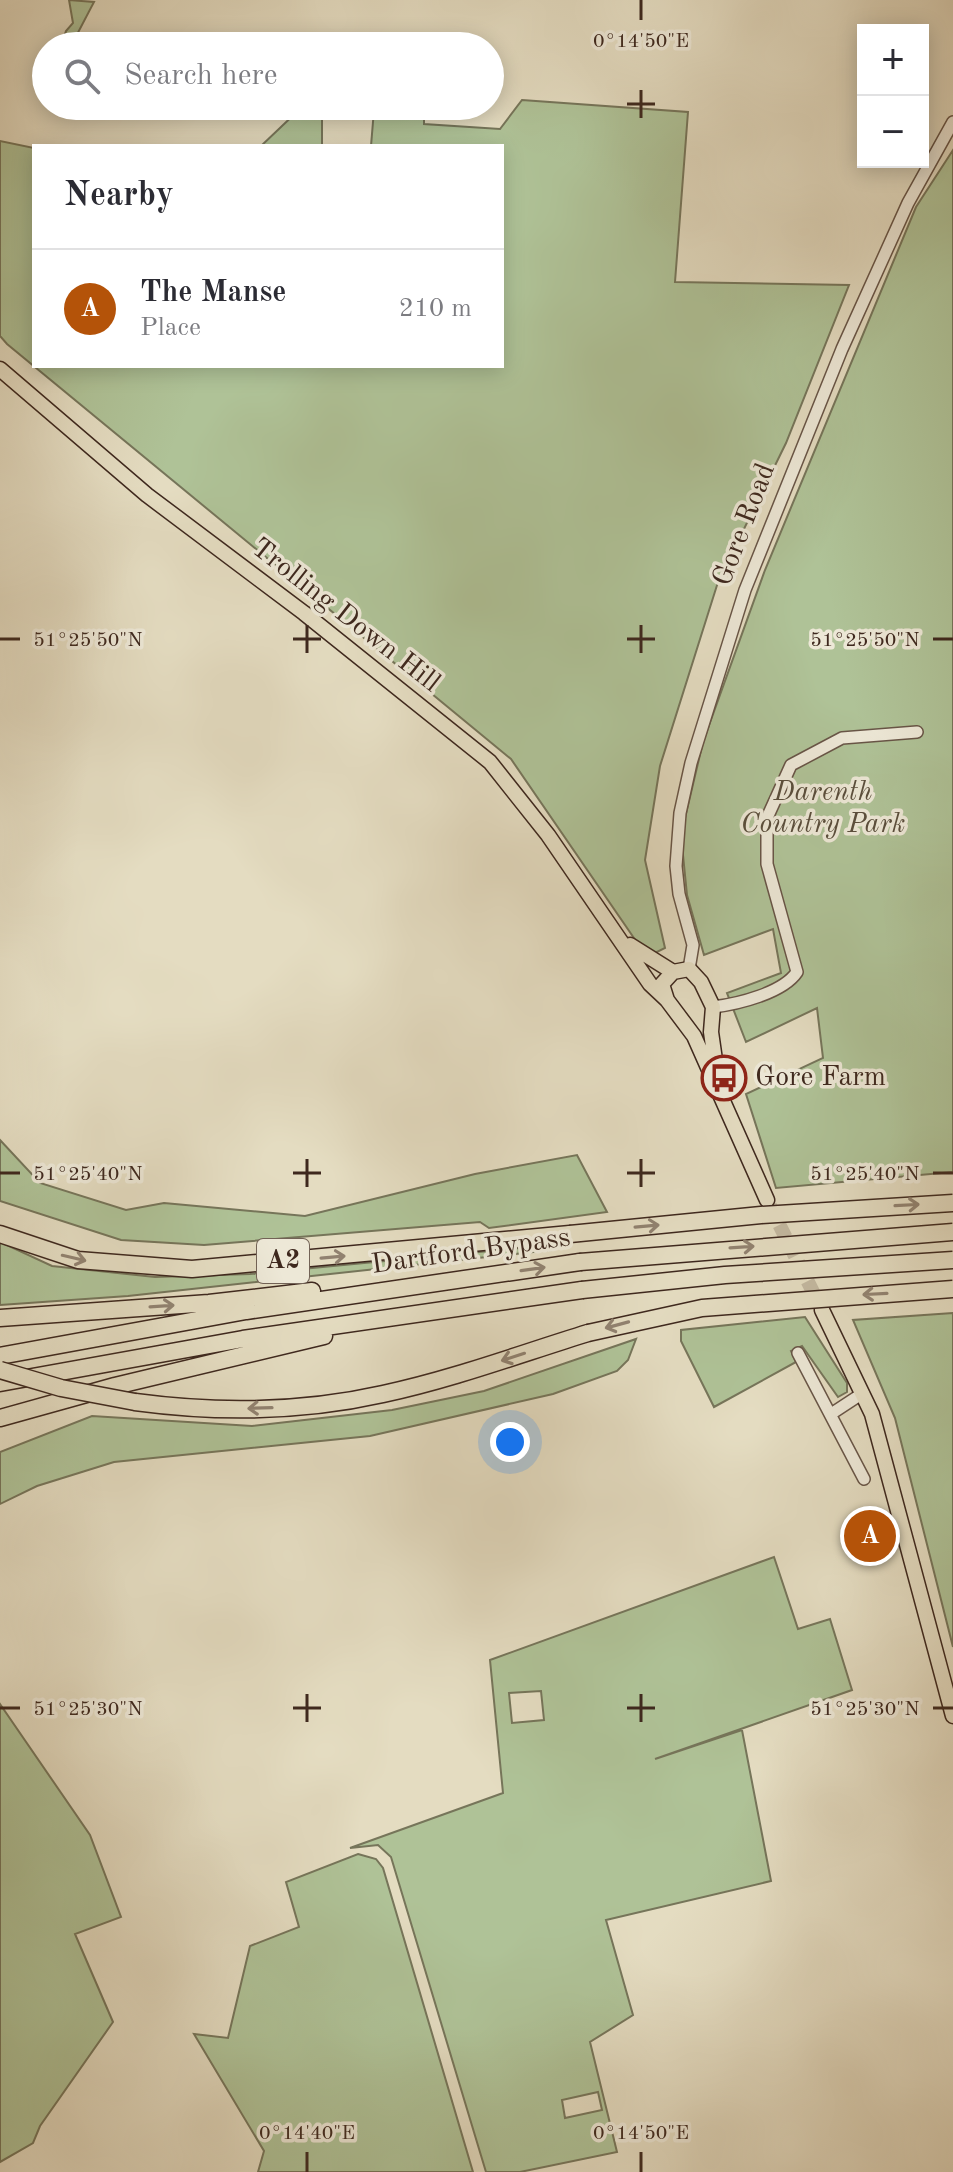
<!DOCTYPE html>
<html lang="en">
<head>
<meta charset="utf-8">
<style>
  body { margin:0; font-family:"Old Standard TT",serif; background:#f2f2f3; color:#2b2b33 }
  .controls { position:absolute; right:24px; top:24px; display:grid; overflow:hidden; border-radius:0px; box-shadow:0 4px 20px #0003 }
  .controls button { width:72px; height:72px; display:grid; place-items:center; padding:0; border:0; border-bottom:2px solid #e1e1e2; background:#fff; color:#2b2b33; font:40px sans-serif }
  .you { position:absolute; left:510px; top:1442px; width:28px; height:28px; margin:-20px; border:6px solid #fff; border-radius:50%; background:#1a73e8; box-shadow:0 0 0 12px #1a73e833 }
  .badge { display:grid; place-items:center; width:52px; height:52px; border-radius:50%; background:#b45309; color:#fff; font-size:26px; font-weight:700 }
  .pin { position:absolute; translate:-50% -50%; border:4px solid #fff; box-shadow:0 2px 8px #0006 }
  .list { margin:0; padding:0; list-style:none }
  h2 { display:flex; justify-content:space-between; align-items:center; height:104px; margin:0; padding:0 32px; font-size:34px }
  h2 small { font-size:26px; font-weight:400; color:#7c7c81 }
  .list li { display:grid; grid-template-columns:52px 1fr auto; gap:24px; align-items:center; box-sizing:border-box; height:120px; padding:0 32px; border-top:2px solid #e1e1e2 }
  .list b { display:block; font-size:30px; white-space:nowrap }
  .list p { margin:0; font-size:26px; white-space:nowrap; color:#7c7c81 }
  .list em { font-size:26px; font-style:normal; color:#7c7c81 }
  .icon { flex:none; width:44px; height:44px; fill:none; stroke:currentColor; stroke-width:2; stroke-linecap:round; stroke-linejoin:round }
  .map { position:relative; flex:none; width:953px; height:2172px; overflow:hidden }
  .search { position:absolute; background:#fff; box-shadow:0 4px 20px #0003; left:32px; top:32px; width:472px; height:88px; display:flex; align-items:center; gap:20px; box-sizing:border-box; padding:0 28px; border-radius:44px; color:#7c7c81; font-size:30px }
  .panel { position:absolute; background:#fff; box-shadow:0 4px 20px #0003; left:32px; top:144px; width:472px; height:224px; border-radius:0px }
  .map>svg:first-child { display:block }
  .green { fill:#afc297; stroke:#76755a; stroke-width:2; fill-rule:evenodd }
  .lines { fill:none; stroke-linecap:round; stroke-linejoin:round }
  .major-tunnel { stroke:#c3b8a0; stroke-width:14; stroke-dasharray:14 7; stroke-linecap:butt }
  .minor-casing { stroke:#685547; stroke-width:14 }
  .major-casing { stroke:#3e281e; stroke-width:17 }
  .highway-casing { stroke:#3e281e; stroke-width:19 }
  .minor { stroke:#ede8d7; stroke-width:11 }
  .major { stroke:#e4dcc1; stroke-width:14 }
  .highway { stroke:#e4dcc1; stroke-width:16 }
  .highway-bridge-casing { stroke:#3e281e; stroke-width:19; stroke-linecap:butt }
  .highway-bridge { stroke:#e4dcc1; stroke-width:16 }
  .oneway { stroke:#918270 }
  .ticks { fill:none; stroke:#3e281e; stroke-width:3 }
  .labels { text-anchor:middle; dominant-baseline:central; stroke-width:7; stroke-linejoin:round; paint-order:stroke }
  .shield { fill:#ede8d7; stroke:#726256; stroke-width:2 }
  .shield-label { font-size:26px; font-weight:bold; fill:#3e281e }
  .street-label { font-size:28px; fill:#3e281e; stroke:#ede8d7 }
  .park-label { font-size:28px; font-style:italic; fill:#5a4e3c; stroke:#ede8d7 }
  .poi-label { font-size:28px; fill:#3e281e; stroke:#ede8d7; text-anchor:start }
  .ticks-label { font-size:20px; text-anchor:middle; fill:#3e281e; stroke:#ede8d7; stroke-width:7; stroke-linejoin:round; paint-order:stroke }
</style>
</head>
<body>
<div class="map">
<svg width="953" height="2172" viewBox="0 0 953 2172">
  <rect width="100%" height="100%" fill="#e4dcc1"/>
  <filter id="stains"><feTurbulence type="fractalNoise" baseFrequency=".0025" numOctaves="4"/><feColorMatrix values="0 0 0 0 .2 0 0 0 0 .09 0 0 0 0 .02 0 0 0 .5 -.17"/></filter>
  <radialGradient id="worn" r=".72"><stop offset=".6" stop-color="#630" stop-opacity="0"/><stop offset="1" stop-color="#630" stop-opacity=".3"/></radialGradient>
  <path class="green" d="M 69,0 L 94,2 L 71,46 L 61,46 L 66,31 L 73,23 Z
    M 522,100 L 688,112 L 675,282 L 849,285 L 786,443 L 718,582 L 660,766 L 645,860 L 665,948 L 647,957 L 511,759 L 7,344 L 0,336 L 0,141 L 34,148 L 34,366 L 502,366 L 502,146 L 371,146 L 374,110 L 375,106 L 424,106 L 424,124 L 500,129 Z
    M 303,106 L 322,106 L 322,146 L 261,146 Z
    M 953,150 L 953,1172 L 776,1188 L 746,1094 L 823,1058 L 817,1008 L 746,1042 L 727,993 L 781,973 L 773,929 L 704,955 L 687,895 L 681,835 L 703,742 L 765,570 L 916,207 Z
    M 0,1140 L 40,1183 L 126,1210 L 164,1203 L 305,1216 L 475,1174 L 577,1155 L 607,1212 L 489,1228 L 480,1222 L 204,1245 L 121,1240 L 0,1201 Z
    M 0,1242 L 52,1266 L 155,1277 L 250,1274 L 551,1245 L 551,1250 L 128,1296 L 0,1305 Z
    M 953,1313 L 953,1647 L 895,1418 L 853,1320 Z
    M 805,1317 L 847,1383 L 847,1392 L 838,1397 L 802,1346 L 791,1351 L 796,1362 L 714,1407 L 681,1341 L 681,1330 Z
    M 636,1339 L 628,1360 L 617,1371 L 553,1394 L 370,1436 L 114,1462 L 37,1486 L 0,1504 L 0,1452 L 92,1416 L 252,1426 L 392,1410 L 484,1391 Z
    M 774,1557 L 798,1629 L 830,1619 L 852,1690 L 655,1759 L 742,1730 L 771,1881 L 606,1920 L 633,2015 L 590,2042 L 617,2152 L 520,2172 L 486,2172 L 391,1857 L 378,1845 L 350,1848 L 503,1793 L 490,1660 ZM 541,1691 L 544,1720 L 512,1723 L 509,1693 ZM 598,2092 L 602,2110 L 565,2118 L 562,2100 Z
    M 0,1704 L 90,1835 L 121,1917 L 75,1934 L 113,2022 L 40,2126 L 33,2143 L 0,2162 Z
    M 358,1854 L 376,1859 L 383,1868 L 473,2172 L 258,2172 L 264,2151 L 194,2034 L 228,2038 L 250,1946 L 299,1927 L 286,1882 Z"/>
  <g class="lines">
    <path class="major-tunnel" d="M 770,1206 L 820,1306"/>
    <g class="minor-casing">
      <path id="minor" d="M 689,969 L 693,945 L 679,894 L 676,866 L 680,813 L 691,763 L 745,590 L 842,349 L 908,203 L 953,122
        M 713,1007 C 738,1004 783,993 797,972 L 767,864 L 767,818 L 791,765 L 842,738 L 917,732
        M 798,1353 L 864,1479
        M 831,1414 L 863,1393"/>
    </g>
    <g class="major-casing">
      <path id="major" d="M 0,369 L 147,495 L 304,613 L 490,762 L 548,835 L 650,984 L 667,1000
        M 630,945 L 673,972
        M 719,1088 L 711,1032 L 713,1007 L 701,982 L 689,969 L 673,972 L 662,984 L 667,1000 L 694,1036 L 767,1200
        M 822,1310 L 872,1414 L 953,1716"/>
    </g>
    <g class="highway-casing">
      <path id="highway" d="M 0,1234 L 78,1260 L 192,1269 L 570,1234
        M 0,1318 L 209,1303 L 312,1291
        M 0,1356 L 246,1311 L 580,1262
        M 0,1383 L 243,1339 L 582,1290
        M 135,1402 C 217,1413 303,1412 383,1394 C 453,1379 520,1354 588,1333
        M 0,1418 L 115,1386 L 324,1336"/>
    </g>
    <use href="#minor" class="minor"/>
    <use href="#major" class="major"/>
    <use href="#highway" class="highway"/>
    <g class="highway-bridge-casing">
      <path id="highway-bridge" d="M 570,1234 L 761,1215 L 953,1203
        M 580,1262 L 953,1232
        M 582,1290 L 725,1275 L 953,1260
        M 588,1333 L 702,1308 L 953,1289
        M 0,1370 L 61,1388 L 135,1402"/>
    </g>
    <use href="#highway-bridge" class="highway-bridge"/>
  </g>
  <defs><path id="oneway-shaft" d="M-6 0H5M1.5-3L5.5 0L1.5 3" fill="none" stroke-width="1.6" stroke-linecap="round" stroke-linejoin="round" transform="scale(2)"/></defs>
  <g class="oneway">
    <use href="#oneway-shaft" transform="translate(907 1205) rotate(-3)"/>
    <use href="#oneway-shaft" transform="translate(647 1226) rotate(-5)"/>
    <use href="#oneway-shaft" transform="translate(742 1247) rotate(-4)"/>
    <use href="#oneway-shaft" transform="translate(333 1257) rotate(-5)"/>
    <use href="#oneway-shaft" transform="translate(74 1258) rotate(13)"/>
    <use href="#oneway-shaft" transform="translate(533 1269) rotate(-8)"/>
    <use href="#oneway-shaft" transform="translate(875 1294) rotate(177)"/>
    <use href="#oneway-shaft" transform="translate(162 1306) rotate(-4)"/>
    <use href="#oneway-shaft" transform="translate(617 1325) rotate(165)"/>
    <use href="#oneway-shaft" transform="translate(513 1357) rotate(162)"/>
    <use href="#oneway-shaft" transform="translate(260 1408) rotate(178)"/>
  </g>
  <path class="ticks" d="M 641,0 L 641,20M 641,90 L 641,118M 627,104 L 655,104M 307,625 L 307,653M 641,625 L 641,653M 0,639 L 20,639M 293,639 L 321,639M 627,639 L 655,639M 933,639 L 953,639M 307,1159 L 307,1187M 641,1159 L 641,1187M 0,1173 L 20,1173M 293,1173 L 321,1173M 627,1173 L 655,1173M 933,1173 L 953,1173M 307,1694 L 307,1722M 641,1694 L 641,1722M 0,1708 L 20,1708M 293,1708 L 321,1708M 627,1708 L 655,1708M 933,1708 L 953,1708M 307,2152 L 307,2172M 641,2152 L 641,2172"/>
  <defs>
    <g id="bus-ring" transform="scale(2.3)"><circle r="9.5" fill="#ede8d7" stroke="#8f2418" stroke-width="1.5"/><path d="M-5-6H5V4H4V6H2V4H-2V6H-4V4H-5ZM-3.5-4V0h7V-4ZM-3.5 1.2v1.5H-2V1.2ZM2 1.2v1.5H3.5V1.2Z" fill="#8f2418"/></g>
  </defs>
  <g fill-rule="evenodd">
    <use href="#bus-ring" x="724" y="1078"/>
  </g>
  <g class="labels">
    <rect class="shield" x="257" y="1239" width="52" height="44" rx="6"/>
    <g class="shield-label">
      <text x="283" y="1261">A2</text>
    </g>
    <g class="street-label">
      <text transform="translate(745 525) rotate(-69)">Gore Road</text>
      <text transform="translate(345 616) rotate(38)">Trolling Down Hill</text>
      <text transform="translate(471 1252) rotate(-8)">Dartford Bypass</text>
    </g>
    <g class="park-label">
      <text x="823" y="793">Darenth<tspan x="823" dy="32">Country Park</tspan></text>
    </g>
    <g class="poi-label">
      <text x="755" y="1078">Gore Farm</text>
    </g>
  </g>
  <g class="ticks-label">
    <text x="641" y="47">0°14'50"E</text>
    <text x="88" y="646">51°25'50"N</text>
    <text x="865" y="646">51°25'50"N</text>
    <text x="88" y="1180">51°25'40"N</text>
    <text x="865" y="1180">51°25'40"N</text>
    <text x="88" y="1715">51°25'30"N</text>
    <text x="865" y="1715">51°25'30"N</text>
    <text x="307" y="2139">0°14'40"E</text>
    <text x="641" y="2139">0°14'50"E</text>
  </g>
  <rect width="100%" height="100%" filter="url(#stains)"/>
  <rect width="100%" height="100%" fill="url(#worn)"/>
</svg>
<div class="controls">
<button>+</button>
<button>−</button>
</div>
<div class="you"></div>
<div class="pin badge" style="left:870px;top:1536px">A</div>
<div class="search"><svg class="icon" aria-label="search" viewBox="0 0 24 24"><circle cx="10" cy="10" r="6"/><path d="M15 15l6 6"/></svg>Search here</div>
<section class="panel">
<h2>Nearby<small></small></h2>
<ul class="list">
<li><span class="badge">A</span><div><b>The Manse</b><p>Place</p></div><em>210 m</em></li>
</ul>
</section>
</div>
</body>
</html>
